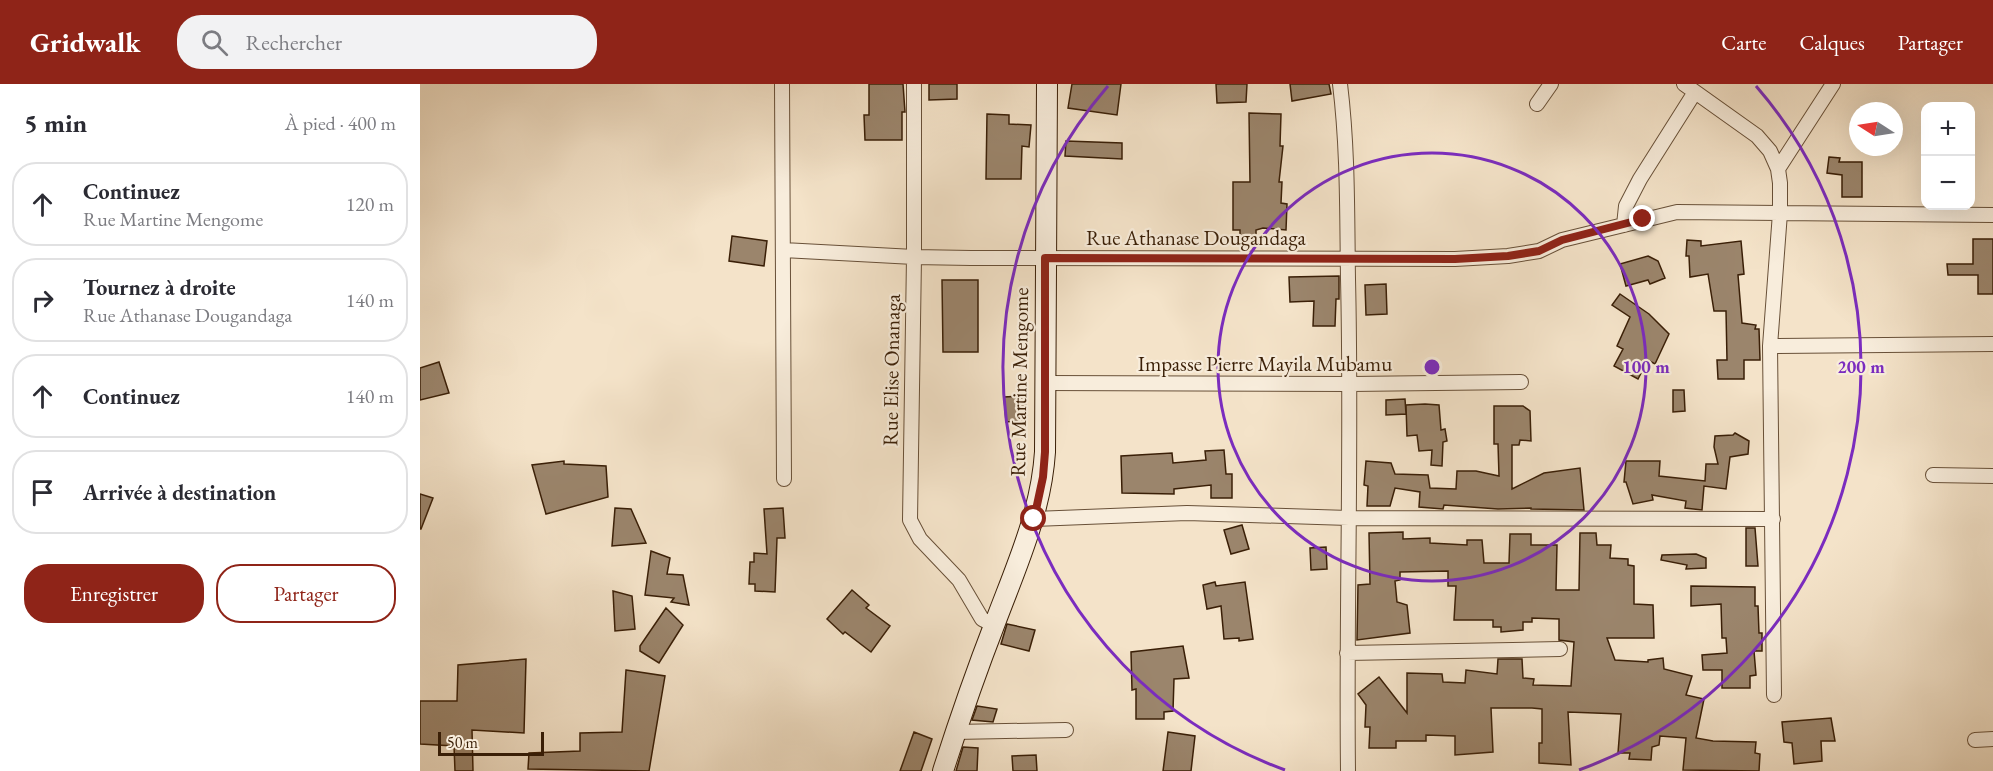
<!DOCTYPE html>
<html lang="fr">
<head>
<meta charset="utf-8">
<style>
  body { margin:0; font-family:"EB Garamond",serif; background:#f2f2f3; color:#2b2b33 }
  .controls { position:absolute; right:18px; top:18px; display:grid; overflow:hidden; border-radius:12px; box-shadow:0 6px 24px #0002 }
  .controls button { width:54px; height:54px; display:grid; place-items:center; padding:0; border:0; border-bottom:2px solid #e1e1e2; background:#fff; color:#2b2b33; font:30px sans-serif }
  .compass { position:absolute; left:1429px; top:18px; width:54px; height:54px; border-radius:50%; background:#fff; box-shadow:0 6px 24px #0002; rotate:282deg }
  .scale { position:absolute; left:18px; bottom:15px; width:106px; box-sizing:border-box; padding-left:6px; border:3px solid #3a1f07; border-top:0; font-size:16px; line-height:21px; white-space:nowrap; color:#3a1f07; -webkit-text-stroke:4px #f8eddc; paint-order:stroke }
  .stop { position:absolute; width:18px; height:18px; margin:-14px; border:4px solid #8f2418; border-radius:50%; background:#fff }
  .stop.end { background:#8f2418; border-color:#fff; box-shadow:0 2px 6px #0008 }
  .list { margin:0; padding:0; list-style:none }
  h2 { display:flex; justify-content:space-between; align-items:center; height:78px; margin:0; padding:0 24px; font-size:26px }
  h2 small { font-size:20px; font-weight:400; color:#7c7c81 }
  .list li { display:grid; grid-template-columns:39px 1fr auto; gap:18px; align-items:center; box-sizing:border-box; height:84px; margin:0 12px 12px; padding:0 12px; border:2px solid #e1e1e2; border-radius:24px }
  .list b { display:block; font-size:22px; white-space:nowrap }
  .list p { margin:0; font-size:20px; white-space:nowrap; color:#7c7c81 }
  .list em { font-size:20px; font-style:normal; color:#7c7c81 }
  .actions { display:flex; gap:12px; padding:18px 24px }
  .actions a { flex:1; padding:14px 0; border:2px solid #8f2418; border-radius:24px; text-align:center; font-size:21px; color:#8f2418 }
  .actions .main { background:#8f2418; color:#fff }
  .icon { flex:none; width:33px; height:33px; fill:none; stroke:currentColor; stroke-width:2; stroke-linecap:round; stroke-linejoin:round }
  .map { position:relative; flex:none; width:1573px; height:687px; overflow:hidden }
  header { display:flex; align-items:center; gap:36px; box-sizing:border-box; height:84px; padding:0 30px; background:#8f2418; color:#fff }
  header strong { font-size:28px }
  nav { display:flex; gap:33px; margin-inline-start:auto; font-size:21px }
  .search { width:420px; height:54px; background:#f2f2f3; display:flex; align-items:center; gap:15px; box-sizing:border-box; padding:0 21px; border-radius:24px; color:#7c7c81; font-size:22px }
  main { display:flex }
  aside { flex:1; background:#fff }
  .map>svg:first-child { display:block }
  .building { fill:#9b856c; stroke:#3a1f07; stroke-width:1.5 }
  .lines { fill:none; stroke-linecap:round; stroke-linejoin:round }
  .street-casing { stroke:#685038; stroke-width:16 }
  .secondary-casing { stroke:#3a1f07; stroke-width:22 }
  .street { stroke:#f8eddc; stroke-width:14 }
  .secondary { stroke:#f8eddc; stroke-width:20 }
  .route { stroke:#8f2418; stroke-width:8 }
  .ring { fill:none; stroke:#7b2cbf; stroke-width:3 }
  .labels { text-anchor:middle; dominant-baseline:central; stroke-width:4.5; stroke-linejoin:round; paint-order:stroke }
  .street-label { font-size:21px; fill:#3a1f07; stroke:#f8eddc }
  .centre { fill:#7b2cbf; stroke:#f8eddc; stroke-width:3 }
  .ring-label { font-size:18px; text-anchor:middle; font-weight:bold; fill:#7b2cbf; stroke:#f8eddc; stroke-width:4.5; stroke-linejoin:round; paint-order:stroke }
</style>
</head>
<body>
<header>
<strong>Gridwalk</strong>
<div class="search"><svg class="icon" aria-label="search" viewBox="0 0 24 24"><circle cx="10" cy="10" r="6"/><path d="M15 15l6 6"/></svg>Rechercher</div>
<nav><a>Carte</a><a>Calques</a><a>Partager</a></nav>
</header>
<main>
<aside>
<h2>5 min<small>À pied · 400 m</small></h2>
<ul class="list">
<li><svg class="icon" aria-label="ahead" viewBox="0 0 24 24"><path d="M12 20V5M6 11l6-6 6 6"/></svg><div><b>Continuez</b><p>Rue Martine Mengome</p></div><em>120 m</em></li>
<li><svg class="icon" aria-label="right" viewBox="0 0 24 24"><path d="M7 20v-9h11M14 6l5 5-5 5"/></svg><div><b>Tournez à droite</b><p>Rue Athanase Dougandaga</p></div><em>140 m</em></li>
<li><svg class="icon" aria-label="ahead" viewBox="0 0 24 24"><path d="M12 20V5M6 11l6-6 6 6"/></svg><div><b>Continuez</b></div><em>140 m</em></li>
<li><svg class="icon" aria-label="arrive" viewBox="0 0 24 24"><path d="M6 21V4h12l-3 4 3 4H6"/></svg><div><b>Arrivée à destination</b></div></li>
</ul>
<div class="actions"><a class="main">Enregistrer</a><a>Partager</a></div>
</aside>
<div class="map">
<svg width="1573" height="687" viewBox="0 0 1573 687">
  <rect width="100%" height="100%" fill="#f4e3c9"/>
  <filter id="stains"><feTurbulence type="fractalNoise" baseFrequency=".00333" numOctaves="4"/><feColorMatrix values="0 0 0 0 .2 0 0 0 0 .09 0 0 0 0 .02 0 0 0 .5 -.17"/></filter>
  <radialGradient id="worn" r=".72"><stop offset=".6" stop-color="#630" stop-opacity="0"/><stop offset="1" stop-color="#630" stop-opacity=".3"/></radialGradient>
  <path class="building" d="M 449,0 L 483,0 L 485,28 L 482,28 L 482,56 L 445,56 L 444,31 L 449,31 Z
    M 509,0 L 537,0 L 537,15 L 509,16 Z
    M 652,0 L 701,0 L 697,31 L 648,24 Z
    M 796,0 L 827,0 L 826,18 L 797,19 Z
    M 870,0 L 909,0 L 911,10 L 872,17 Z
    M 829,29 L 861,30 L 860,62 L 863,62 L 859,98 L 862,98 L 861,119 L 867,120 L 866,146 L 843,144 L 836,146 L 836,152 L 820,152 L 820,146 L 813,146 L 813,98 L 830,98 Z
    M 567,30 L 589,31 L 589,40 L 611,41 L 609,63 L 602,62 L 601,95 L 566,95 Z
    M 646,57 L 702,59 L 702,75 L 645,72 Z
    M 1409,73 L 1420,74 L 1419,78 L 1442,78 L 1442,113 L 1422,113 L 1422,91 L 1407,89 Z
    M 312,152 L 347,157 L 344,182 L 309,177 Z
    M 1553,155 L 1573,155 L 1573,210 L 1558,210 L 1558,191 L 1528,191 L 1527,180 L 1553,180 Z
    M 1267,156 L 1281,157 L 1281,162 L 1321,157 L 1324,190 L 1318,191 L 1322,239 L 1336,241 L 1335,245 L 1339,245 L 1340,276 L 1324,276 L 1324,295 L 1298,295 L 1297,276 L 1307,276 L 1306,227 L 1294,227 L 1288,190 L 1270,193 L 1269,172 L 1266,172 Z
    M 1228,172 L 1238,177 L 1245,194 L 1230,200 L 1228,196 L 1206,202 L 1200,180 Z
    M 919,192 L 919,215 L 916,215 L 915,242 L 893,242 L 894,217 L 870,218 L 869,193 Z
    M 522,196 L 558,196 L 558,268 L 523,268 Z
    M 966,200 L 967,230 L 946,231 L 945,201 Z
    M 1200,210 L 1229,230 L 1249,250 L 1235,280 L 1228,276 L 1218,295 L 1194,282 L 1203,265 L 1197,262 L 1210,233 L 1192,221 Z
    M 19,278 L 29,309 L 0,316 L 0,284 Z
    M 1253,306 L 1264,306 L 1265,327 L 1253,328 Z
    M 605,312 L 607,336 L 586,338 L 584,313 Z
    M 985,315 L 986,330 L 966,331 L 966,316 Z
    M 1005,320 L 1019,321 L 1021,346 L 1025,345 L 1027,357 L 1023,358 L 1022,382 L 1011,381 L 1012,366 L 999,367 L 997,351 L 987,352 L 986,321 Z
    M 1074,322 L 1103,322 L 1110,327 L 1111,357 L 1100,356 L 1099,361 L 1092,361 L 1092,405 L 1124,389 L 1160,384 L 1164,426 L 1111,425 L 1111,424 L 1078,425 L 1024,421 L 1023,425 L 999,423 L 1000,408 L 975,404 L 970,422 L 947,422 L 948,402 L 944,401 L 946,377 L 971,379 L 975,390 L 1008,391 L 1010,404 L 1036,405 L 1037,387 L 1056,387 L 1079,392 L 1078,360 L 1074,360 Z
    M 1315,349 L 1329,357 L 1328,370 L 1310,373 L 1306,405 L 1284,402 L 1282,426 L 1265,424 L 1266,417 L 1232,411 L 1233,416 L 1213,420 L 1206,398 L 1204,398 L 1206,377 L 1240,377 L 1239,392 L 1285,397 L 1286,380 L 1298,380 L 1294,363 L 1295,352 L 1313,351 Z
    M 804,366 L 806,390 L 812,390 L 812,414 L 791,414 L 791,401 L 754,405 L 754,410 L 702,409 L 701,372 L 752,369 L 753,379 L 786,376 L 785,367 Z
    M 144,377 L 144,380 L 186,382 L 188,413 L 126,430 L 112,381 Z
    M 0,410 L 13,414 L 1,445 L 0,445 Z
    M 195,424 L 211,425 L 226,459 L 192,462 Z
    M 363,424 L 365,454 L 357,454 L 355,508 L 335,507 L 335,500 L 329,500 L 330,478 L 334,478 L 334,469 L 347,470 L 344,425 Z
    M 822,441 L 829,465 L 811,470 L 804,446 Z
    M 1326,444 L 1335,444 L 1338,482 L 1326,482 Z
    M 983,448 L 983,455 L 1010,454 L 1010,459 L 1047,461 L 1047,456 L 1062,456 L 1064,479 L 1089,479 L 1090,450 L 1111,450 L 1111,461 L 1137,461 L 1136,506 L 1159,506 L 1160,449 L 1176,449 L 1177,461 L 1191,461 L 1190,474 L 1208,475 L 1208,481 L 1214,482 L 1214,520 L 1233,521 L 1234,554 L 1187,554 L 1195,576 L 1228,578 L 1228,576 L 1243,574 L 1244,585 L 1272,592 L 1266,611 L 1284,615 L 1276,654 L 1293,657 L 1336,658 L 1335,669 L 1340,670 L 1339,687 L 1263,686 L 1266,654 L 1240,652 L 1239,661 L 1232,663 L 1231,676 L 1209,675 L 1210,669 L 1198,669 L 1201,630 L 1148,628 L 1151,681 L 1119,679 L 1119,659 L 1122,659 L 1122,625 L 1112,624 L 1071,624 L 1073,668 L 1035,671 L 1035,652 L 1006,651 L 1006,657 L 976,657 L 976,664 L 949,664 L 950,643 L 945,643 L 946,621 L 938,610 L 959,593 L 987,629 L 987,589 L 1022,590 L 1023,598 L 1045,599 L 1046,586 L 1077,590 L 1078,575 L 1102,575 L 1103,594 L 1114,595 L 1113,601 L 1151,602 L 1154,558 L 1139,556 L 1139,535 L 1112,534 L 1112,538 L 1103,538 L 1103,546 L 1081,548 L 1081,543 L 1073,543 L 1073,536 L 1034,536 L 1036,502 L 1028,502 L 1028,487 L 980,488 L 980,496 L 975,497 L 977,518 L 987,521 L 990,549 L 937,556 L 938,501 L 950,500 L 949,449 Z
    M 906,463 L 907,485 L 891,486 L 890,464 Z
    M 231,467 L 250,474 L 247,490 L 263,491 L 269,521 L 251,518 L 254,514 L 225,511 Z
    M 1276,470 L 1286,474 L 1286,484 L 1266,485 L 1267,481 L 1241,476 L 1242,471 Z
    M 795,498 L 796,502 L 825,498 L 833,555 L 819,557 L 819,554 L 804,555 L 801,522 L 787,525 L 783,501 Z
    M 1271,502 L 1335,503 L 1335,522 L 1338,522 L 1339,549 L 1342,549 L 1342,567 L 1334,567 L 1336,591 L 1330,592 L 1330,604 L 1302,604 L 1302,586 L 1283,586 L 1282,571 L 1307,569 L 1306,554 L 1302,554 L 1301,520 L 1271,522 Z
    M 432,506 L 449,521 L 446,524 L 470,542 L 451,568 L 425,548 L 423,550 L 407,535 Z
    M 193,507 L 212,512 L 215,545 L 195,547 Z
    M 246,524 L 263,541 L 239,579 L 220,567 L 220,562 Z
    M 587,540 L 615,546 L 609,567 L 581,560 Z
    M 763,562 L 769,594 L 754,595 L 753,627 L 744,628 L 744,635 L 716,635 L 716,605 L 712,606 L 711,568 Z
    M 106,575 L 104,649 L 52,646 L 53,687 L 35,687 L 34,662 L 0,660 L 0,617 L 37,617 L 38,581 Z
    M 206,586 L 245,592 L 229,687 L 108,685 L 109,669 L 160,667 L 160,649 L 202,648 Z
    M 557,622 L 577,625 L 573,638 L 552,636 Z
    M 1411,634 L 1415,657 L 1401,657 L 1402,677 L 1374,680 L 1372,659 L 1364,658 L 1362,638 Z
    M 494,648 L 512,655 L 501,687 L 480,687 Z
    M 748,648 L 775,652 L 771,687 L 743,687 Z
    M 543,663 L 558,664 L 557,687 L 536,687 Z
    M 616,671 L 617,687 L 593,687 L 592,672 Z"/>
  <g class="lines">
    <g class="street-casing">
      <path id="street" d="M 362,0 L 364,395
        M 494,0 L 494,173 L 490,436 L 500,455 L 539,496 L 562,535 L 574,541
        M 920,0 C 928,65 927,130 928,195 C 932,359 926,523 928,687
        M 1264,0 L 1337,52 L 1350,67 L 1358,85 L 1360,99 L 1360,129 L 1350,262 L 1354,611
        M 1117,20 L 1131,0
        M 1358,85 L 1413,0
        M 1204,141 L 1206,122 L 1220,95 L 1275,8
        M 363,166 L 494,173 L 551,174 L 1035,175 L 1088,172 L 1119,167 L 1142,156 L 1257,128 L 1573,131
        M 1350,262 L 1573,260
        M 625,299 L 931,300 L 1101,298
        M 1513,391 L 1573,392
        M 614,435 L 767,429 L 929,434 L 1353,435
        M 927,569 L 1140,565
        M 535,648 L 646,646
        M 1555,656 L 1573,655"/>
    </g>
    <g class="secondary-casing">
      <path id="secondary" d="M 523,687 C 539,637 556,588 575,539 C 596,483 621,429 625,368 L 627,0"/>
    </g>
    <use href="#street" class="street"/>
    <use href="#secondary" class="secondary"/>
  </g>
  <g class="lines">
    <path class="route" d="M 614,435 L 623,393 L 625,368 L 625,174 L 1035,175 L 1088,172 L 1119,167 L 1142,156 L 1223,135"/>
  </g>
  <g class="ring">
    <circle cx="1012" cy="283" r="214"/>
    <path d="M865 686A429 429 0 0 1 688 2M1336 2A429 429 0 0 1 1159 686"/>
  </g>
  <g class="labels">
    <g class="street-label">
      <text x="776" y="153">Rue Athanase Dougandaga</text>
      <text x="845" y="279">Impasse Pierre Mayila Mubamu</text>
      <text transform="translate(471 286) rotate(-89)">Rue Elise Onanaga</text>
      <text transform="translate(599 298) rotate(-89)">Rue Martine Mengome</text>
    </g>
  </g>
  <circle cx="1012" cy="283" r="9" class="centre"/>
  <g class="ring-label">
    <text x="1226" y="289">100 m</text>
    <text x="1441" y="289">200 m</text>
  </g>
  <rect width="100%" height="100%" filter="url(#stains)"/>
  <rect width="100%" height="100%" fill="url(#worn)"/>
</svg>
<div class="controls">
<button>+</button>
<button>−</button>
</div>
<svg class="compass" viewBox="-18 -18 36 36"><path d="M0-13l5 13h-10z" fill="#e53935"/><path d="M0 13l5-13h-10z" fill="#7c7c81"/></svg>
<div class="scale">50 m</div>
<div class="stop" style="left:614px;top:435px"></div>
<div class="stop end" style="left:1223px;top:135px"></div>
</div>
</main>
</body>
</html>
